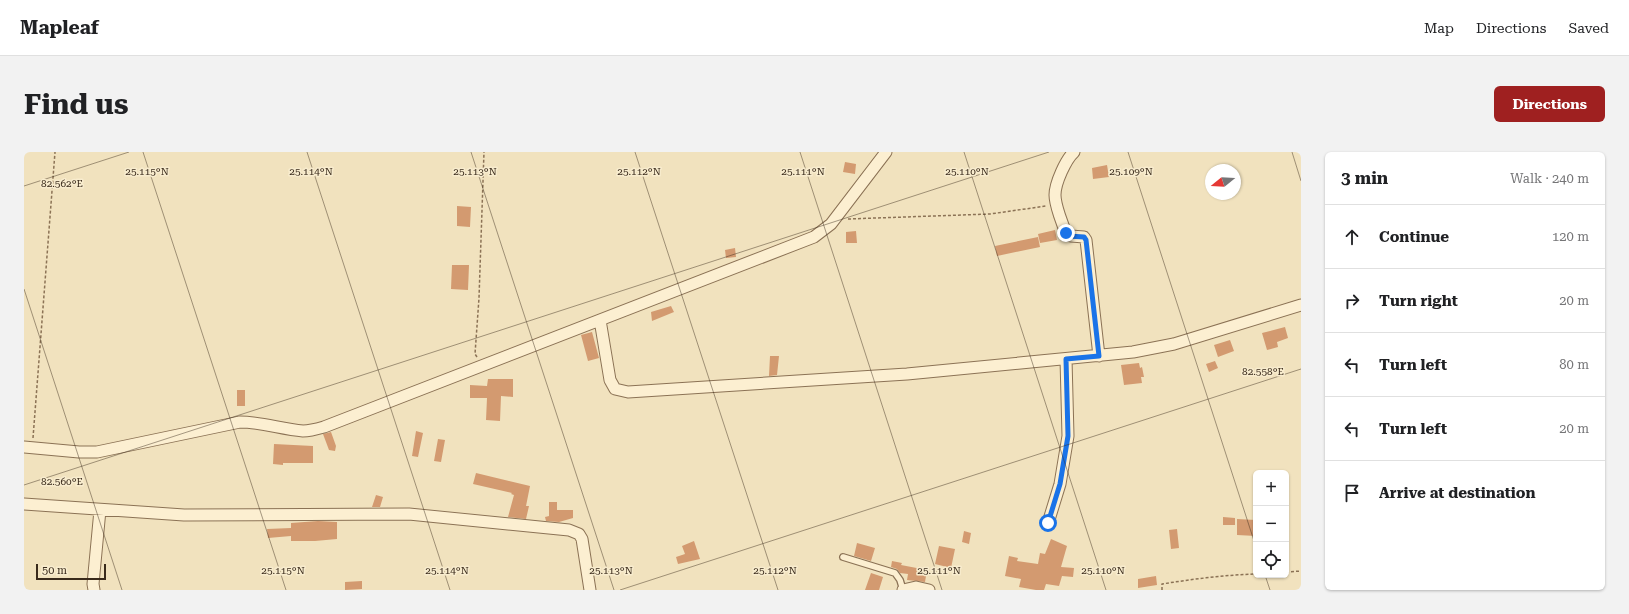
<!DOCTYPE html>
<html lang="en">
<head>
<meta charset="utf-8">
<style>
  body { margin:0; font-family:"Roboto Serif",serif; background:#f2f2f2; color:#202124 }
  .controls { position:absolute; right:12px; bottom:12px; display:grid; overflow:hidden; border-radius:6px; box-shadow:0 1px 3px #0004 }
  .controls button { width:36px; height:36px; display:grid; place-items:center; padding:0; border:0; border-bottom:1px solid #e0e0e0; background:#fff; color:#202124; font:20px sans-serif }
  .compass { position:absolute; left:1181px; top:12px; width:36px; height:36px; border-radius:50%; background:#fff; box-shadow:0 1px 3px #0004; rotate:252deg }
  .scale { position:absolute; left:12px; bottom:10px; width:70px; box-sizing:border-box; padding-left:4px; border:2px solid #392a1b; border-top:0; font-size:11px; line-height:14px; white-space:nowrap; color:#392a1b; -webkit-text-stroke:3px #f8ecce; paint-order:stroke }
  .stop { position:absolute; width:12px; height:12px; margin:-9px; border:3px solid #1a73e8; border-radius:50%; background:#fff }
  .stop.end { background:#1a73e8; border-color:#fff; box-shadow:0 1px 4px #0008 }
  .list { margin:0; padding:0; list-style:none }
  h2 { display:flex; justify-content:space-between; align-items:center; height:52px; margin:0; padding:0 16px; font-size:17px }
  h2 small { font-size:13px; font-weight:400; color:#757577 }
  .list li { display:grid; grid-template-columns:26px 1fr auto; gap:12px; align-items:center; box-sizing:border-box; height:64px; padding:0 16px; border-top:1px solid #e0e0e0 }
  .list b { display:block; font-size:15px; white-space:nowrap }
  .list em { font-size:13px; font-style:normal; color:#757577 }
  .icon { flex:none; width:22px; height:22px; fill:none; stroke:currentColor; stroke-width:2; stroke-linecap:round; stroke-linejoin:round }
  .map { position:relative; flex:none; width:1277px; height:438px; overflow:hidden; border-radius:6px }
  header { display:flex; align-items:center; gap:24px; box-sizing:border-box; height:56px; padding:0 20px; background:#fff; border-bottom:1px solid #e0e0e0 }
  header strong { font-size:19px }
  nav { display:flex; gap:22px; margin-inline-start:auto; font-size:14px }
  .intro { display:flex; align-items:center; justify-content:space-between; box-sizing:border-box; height:96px; padding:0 24px }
  h1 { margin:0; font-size:28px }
  .button { padding:10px 18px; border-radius:6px; background:#9f2020; color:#fff; font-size:14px; font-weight:700 }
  main { display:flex; gap:24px; padding:0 24px }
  aside { flex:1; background:#fff; border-radius:6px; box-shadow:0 1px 3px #0004 }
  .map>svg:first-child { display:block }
  .building { fill:#d39a70 }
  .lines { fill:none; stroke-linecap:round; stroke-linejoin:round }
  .service-casing { stroke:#8b7255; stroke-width:8 }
  .minor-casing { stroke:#8b7255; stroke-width:13 }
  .path { stroke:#8b7255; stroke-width:1.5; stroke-dasharray:3 2; stroke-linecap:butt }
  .service { stroke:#fcefd1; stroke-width:5.5 }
  .minor { stroke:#fcefd1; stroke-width:11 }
  .route { stroke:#1a73e8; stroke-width:5 }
  .ticks { fill:none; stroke:#392a1b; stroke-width:1; stroke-opacity:0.45 }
  .ticks-label { font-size:10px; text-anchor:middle; fill:#392a1b; stroke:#f8ecce; stroke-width:3; stroke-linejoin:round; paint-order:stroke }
</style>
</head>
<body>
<header>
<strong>Mapleaf</strong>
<nav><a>Map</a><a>Directions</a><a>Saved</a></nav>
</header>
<div class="intro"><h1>Find us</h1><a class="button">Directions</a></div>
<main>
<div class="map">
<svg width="1277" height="438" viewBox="0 0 1277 438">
  <rect width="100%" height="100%" fill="#f1e2be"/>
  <path class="building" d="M 821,10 L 832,12 L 831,22 L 819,20 Z
    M 1083,13 L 1085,25 L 1069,27 L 1068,16 Z
    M 433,54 L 447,55 L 446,75 L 433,74 Z
    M 1031,78 L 1033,88 L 1016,91 L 1014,82 Z
    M 832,79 L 833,91 L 822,91 L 822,80 Z
    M 1014,85 L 1016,95 L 973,104 L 971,94 Z
    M 711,96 L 712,105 L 702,106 L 701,98 Z
    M 428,113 L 445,113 L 444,138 L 427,137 Z
    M 647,154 L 650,160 L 628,169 L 627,160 Z
    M 1261,175 L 1264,186 L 1253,190 L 1254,195 L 1243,198 L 1238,181 Z
    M 568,180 L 575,206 L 564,209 L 557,183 Z
    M 1206,188 L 1210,199 L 1194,205 L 1190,193 Z
    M 746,204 L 755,204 L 753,223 L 745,224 Z
    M 1191,209 L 1194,216 L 1185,220 L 1182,212 Z
    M 1115,211 L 1116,216 L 1118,215 L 1120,225 L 1117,225 L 1118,231 L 1100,233 L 1097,213 Z
    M 464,227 L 489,227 L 489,245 L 477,244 L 476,269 L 462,268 L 463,246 L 446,246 L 446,233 L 463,234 Z
    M 213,238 L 221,238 L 221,254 L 213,254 Z
    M 392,279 L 399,281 L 394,305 L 388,304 Z
    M 307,280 L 312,294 L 311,299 L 305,298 L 299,282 Z
    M 414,287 L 421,288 L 417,310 L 410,309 Z
    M 250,292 L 289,294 L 289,311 L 259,311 L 259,313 L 249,312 Z
    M 452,321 L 506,334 L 502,354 L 505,354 L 502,367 L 484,365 L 490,343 L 487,342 L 488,341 L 449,332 Z
    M 352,343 L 359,345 L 356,355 L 348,355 Z
    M 525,350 L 533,350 L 533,358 L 549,358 L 549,366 L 535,370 L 522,369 L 521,365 L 525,364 Z
    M 1199,365 L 1211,366 L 1211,373 L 1199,373 Z
    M 1213,367 L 1232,368 L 1232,384 L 1213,383 Z
    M 294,369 L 313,370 L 313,387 L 291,389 L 267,389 L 267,384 L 244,386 L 243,377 L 267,376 L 267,371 Z
    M 1153,377 L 1155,396 L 1147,397 L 1145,378 Z
    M 940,379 L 947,381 L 945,392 L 938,390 Z
    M 1027,387 L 1043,394 L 1037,415 L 1050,416 L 1049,425 L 1038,424 L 1035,434 L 1022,432 L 1020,438 L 1012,438 L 995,435 L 997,427 L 981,424 L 985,404 L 994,406 L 993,409 L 1014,412 L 1016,401 L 1021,402 Z
    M 670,389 L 676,407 L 654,412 L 652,405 L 661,402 L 658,394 Z
    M 833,391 L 851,396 L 847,409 L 830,404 Z
    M 915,394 L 931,397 L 927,416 L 911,412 Z
    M 868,409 L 878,411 L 877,413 L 903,418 L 901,430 L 883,428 L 884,422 L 876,421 L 873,417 L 867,415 Z
    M 847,421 L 859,425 L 855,438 L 841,438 Z
    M 1132,424 L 1133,433 L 1114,436 L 1114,427 Z
    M 338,429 L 338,437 L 321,438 L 321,430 Z"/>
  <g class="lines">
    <g class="service-casing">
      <path id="service" d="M 819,405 L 871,421 L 876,428 L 879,438"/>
    </g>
    <g class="minor-casing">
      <path id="minor" d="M 1050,0 C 1042,7 1031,31 1031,43 C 1031,53 1039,74 1043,83 L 1047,84 L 1060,85 L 1062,88 L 1075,204
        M 576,168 L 586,228 L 591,237 L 604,240 L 883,222 L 1109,200 L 1150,192 L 1277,153
        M 0,295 L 55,300 L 73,300 L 216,270 C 237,270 257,277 279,279 C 286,279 293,277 300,275 L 790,85 L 807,72 L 862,0
        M 0,352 L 160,363 L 385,362 L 545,378 L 555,382 L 558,387 L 566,438
        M 1024,371 L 1036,332 L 1044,284 L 1042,207
        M 70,438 L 69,432 L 76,358
        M 879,438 L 892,435 L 905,438"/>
    </g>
    <path class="path" d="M 824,67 L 966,62 L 1022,54
      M 453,205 L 451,202 L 455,146 L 460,0
      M 9,286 L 31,0
      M 1262,420 L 1277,419
      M 1138,438 L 1138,432 C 1169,427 1201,423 1232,422"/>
    <use href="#service" class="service"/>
    <use href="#minor" class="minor"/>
  </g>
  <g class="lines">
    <path class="route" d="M 1024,371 L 1036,332 L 1044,284 L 1042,207 L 1075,204 L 1062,88 L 1060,85 L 1044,84 L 1042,81"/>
  </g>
  <path class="ticks" d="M 119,0 L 262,438M 283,0 L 426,438M 447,0 L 590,438M 611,0 L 754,438M 776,0 L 918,438M 940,0 L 1082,438M 1104,0 L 1232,395M 1268,0 L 1277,29M 0,34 L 105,0M 0,137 L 98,438M 0,333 L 1025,0M 1241,423 L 1246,438M 596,438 L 1277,217"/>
  <g class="ticks-label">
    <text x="123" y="23">25.115°N</text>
    <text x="287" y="23">25.114°N</text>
    <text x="451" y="23">25.113°N</text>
    <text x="615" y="23">25.112°N</text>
    <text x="779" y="23">25.111°N</text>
    <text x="943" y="23">25.110°N</text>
    <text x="1107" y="23">25.109°N</text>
    <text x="38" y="35">82.562°E</text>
    <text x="1239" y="223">82.558°E</text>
    <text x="38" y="333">82.560°E</text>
    <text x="259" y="422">25.115°N</text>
    <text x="423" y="422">25.114°N</text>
    <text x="587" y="422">25.113°N</text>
    <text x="751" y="422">25.112°N</text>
    <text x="915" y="422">25.111°N</text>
    <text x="1079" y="422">25.110°N</text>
  </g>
</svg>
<div class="controls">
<button>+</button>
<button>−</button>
<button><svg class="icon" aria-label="locate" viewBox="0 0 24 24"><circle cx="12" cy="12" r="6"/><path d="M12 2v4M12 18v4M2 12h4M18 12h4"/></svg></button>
</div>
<svg class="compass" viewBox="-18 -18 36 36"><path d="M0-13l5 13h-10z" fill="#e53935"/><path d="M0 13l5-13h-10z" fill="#757577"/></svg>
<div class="scale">50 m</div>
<div class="stop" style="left:1024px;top:371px"></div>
<div class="stop end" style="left:1042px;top:81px"></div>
</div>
<aside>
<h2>3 min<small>Walk · 240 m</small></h2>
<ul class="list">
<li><svg class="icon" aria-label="ahead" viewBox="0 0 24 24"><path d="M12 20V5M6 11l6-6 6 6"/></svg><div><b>Continue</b></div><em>120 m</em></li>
<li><svg class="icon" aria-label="right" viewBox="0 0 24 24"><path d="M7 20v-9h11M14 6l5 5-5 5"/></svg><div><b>Turn right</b></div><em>20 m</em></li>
<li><svg class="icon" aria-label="left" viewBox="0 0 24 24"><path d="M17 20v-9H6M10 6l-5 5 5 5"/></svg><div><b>Turn left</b></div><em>80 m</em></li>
<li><svg class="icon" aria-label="left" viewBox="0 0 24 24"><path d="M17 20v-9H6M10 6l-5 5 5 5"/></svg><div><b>Turn left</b></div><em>20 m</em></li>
<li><svg class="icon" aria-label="arrive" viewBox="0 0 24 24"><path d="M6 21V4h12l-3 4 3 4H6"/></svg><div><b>Arrive at destination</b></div></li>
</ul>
</aside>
</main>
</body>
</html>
